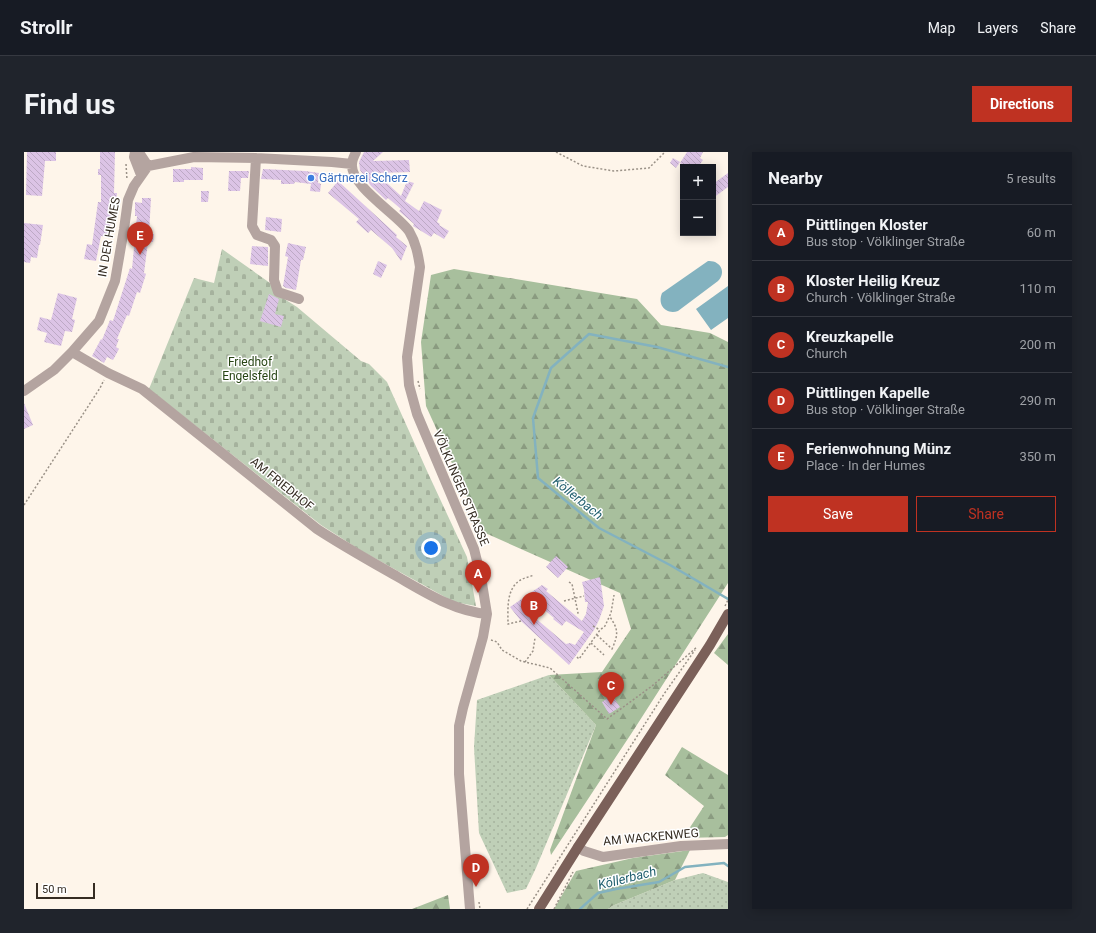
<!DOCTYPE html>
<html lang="en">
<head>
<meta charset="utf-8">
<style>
  body { margin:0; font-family:Roboto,sans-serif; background:#20242c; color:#f1f3f6 }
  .controls { position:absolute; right:12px; top:12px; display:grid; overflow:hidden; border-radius:0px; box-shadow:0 2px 10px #0003 }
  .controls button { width:36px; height:36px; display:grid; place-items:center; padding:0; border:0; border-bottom:1px solid #363941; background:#171b24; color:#f1f3f6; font:20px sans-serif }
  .scale { position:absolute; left:12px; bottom:10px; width:59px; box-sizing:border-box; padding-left:4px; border:2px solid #352c22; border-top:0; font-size:11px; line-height:14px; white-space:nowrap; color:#352c22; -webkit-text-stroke:3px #fff; paint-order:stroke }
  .you { position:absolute; left:407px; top:396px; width:14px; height:14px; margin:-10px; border:3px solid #fff; border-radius:50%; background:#1a73e8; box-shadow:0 0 0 6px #1a73e833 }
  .badge { display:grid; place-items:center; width:26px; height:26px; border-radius:50%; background:#bf3222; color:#fff; font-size:13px; font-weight:700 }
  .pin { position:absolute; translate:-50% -33px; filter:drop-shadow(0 1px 2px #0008) }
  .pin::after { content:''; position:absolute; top:21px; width:14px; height:12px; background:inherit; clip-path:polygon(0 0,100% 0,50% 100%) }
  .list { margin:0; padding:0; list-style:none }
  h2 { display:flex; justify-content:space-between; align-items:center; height:52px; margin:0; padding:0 16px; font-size:17px }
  h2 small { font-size:13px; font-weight:400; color:#9ea1a6 }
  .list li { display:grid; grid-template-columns:26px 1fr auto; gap:12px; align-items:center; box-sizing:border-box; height:56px; padding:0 16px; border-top:1px solid #363941 }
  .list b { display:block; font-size:15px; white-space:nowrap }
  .list p { margin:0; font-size:13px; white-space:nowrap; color:#9ea1a6 }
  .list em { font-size:13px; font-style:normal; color:#9ea1a6 }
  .actions { display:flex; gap:8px; padding:12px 16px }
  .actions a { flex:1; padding:9px 0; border:1px solid #bf3222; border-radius:0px; text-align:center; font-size:14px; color:#bf3222 }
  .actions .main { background:#bf3222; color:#fff }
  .map { position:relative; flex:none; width:704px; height:757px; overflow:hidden; border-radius:0px }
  header { display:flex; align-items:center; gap:24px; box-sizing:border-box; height:56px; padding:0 20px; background:#171b24; border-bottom:1px solid #363941 }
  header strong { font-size:19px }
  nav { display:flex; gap:22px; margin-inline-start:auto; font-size:14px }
  .intro { display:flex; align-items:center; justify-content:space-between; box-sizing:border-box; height:96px; padding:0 24px }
  h1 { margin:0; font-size:28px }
  .button { padding:10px 18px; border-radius:0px; background:#bf3222; color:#fff; font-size:14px; font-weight:700 }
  main { display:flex; gap:24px; padding:0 24px }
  aside { flex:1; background:#171b24; border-radius:0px; box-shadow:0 2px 10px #0003 }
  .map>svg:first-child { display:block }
  .grass { fill:url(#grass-dots) }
  .forest { fill:url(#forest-firs) }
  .cemetery { fill:url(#cemetery-stones) }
  .water { fill:#83b2bf }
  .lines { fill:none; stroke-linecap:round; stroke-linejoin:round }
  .stream { stroke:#83b2bf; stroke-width:2.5 }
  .building { fill:url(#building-back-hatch); fill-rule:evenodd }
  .path { stroke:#9a9187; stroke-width:1.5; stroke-dasharray:2 2; stroke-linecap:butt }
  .minor { stroke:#b4a4a0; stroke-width:10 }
  .major { stroke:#7b6059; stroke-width:10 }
  .shop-dot { fill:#3f7fe0; stroke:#fff; stroke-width:1.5 }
  .labels { text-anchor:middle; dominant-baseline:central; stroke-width:3; stroke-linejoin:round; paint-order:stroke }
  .shop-label { font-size:12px; fill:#366cbe; stroke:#fff; text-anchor:start }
  .street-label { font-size:12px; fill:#352c22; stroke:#fff }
  .park-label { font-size:12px; fill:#274514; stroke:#fff }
  .water-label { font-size:13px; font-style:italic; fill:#236170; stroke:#fff }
</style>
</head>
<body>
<header>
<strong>Strollr</strong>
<nav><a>Map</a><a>Layers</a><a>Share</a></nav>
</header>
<div class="intro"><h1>Find us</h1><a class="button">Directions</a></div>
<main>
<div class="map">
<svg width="704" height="757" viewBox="0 0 704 757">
  <defs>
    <pattern id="grass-dots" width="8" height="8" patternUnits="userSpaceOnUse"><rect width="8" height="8" fill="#bfcfb7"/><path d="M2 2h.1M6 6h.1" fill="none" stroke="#a5b29d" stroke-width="1.8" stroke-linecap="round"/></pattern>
    <pattern id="forest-firs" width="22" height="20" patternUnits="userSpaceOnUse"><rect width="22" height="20" fill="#a8bf9d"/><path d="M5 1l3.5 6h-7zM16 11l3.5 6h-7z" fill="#8a9b80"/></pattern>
    <pattern id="cemetery-stones" width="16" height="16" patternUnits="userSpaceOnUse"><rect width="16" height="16" fill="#bfcfb7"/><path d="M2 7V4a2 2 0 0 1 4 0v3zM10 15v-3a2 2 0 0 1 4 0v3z" fill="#a5b29d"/></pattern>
    <pattern id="building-back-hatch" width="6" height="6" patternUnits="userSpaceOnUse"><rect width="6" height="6" fill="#dcc4e6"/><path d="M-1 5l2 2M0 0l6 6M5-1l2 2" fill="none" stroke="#bda9c5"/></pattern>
  </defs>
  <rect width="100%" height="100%" fill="#fef5ea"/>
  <path class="grass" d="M 525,523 L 572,573 L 512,716 L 502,737 L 483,741 L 455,681 L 450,595 L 453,548 Z
    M 679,721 L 704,730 L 704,757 L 584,757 L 588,754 L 651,728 Z"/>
  <path class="forest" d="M 430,117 L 613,147 L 637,173 L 686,181 L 704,190 L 704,431 L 609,579 L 527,703 L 526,698 L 572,573 L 525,523 L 578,520 L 607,477 L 596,441 L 459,380 L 402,254 L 397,190 L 407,123 Z
    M 704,482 L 704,513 L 690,501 Z
    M 658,595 L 704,623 L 704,683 L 701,685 L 659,686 L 680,654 L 641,623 Z
    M 666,698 L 651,728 L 588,754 L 584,757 L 530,757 L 552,719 L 609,706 Z
    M 424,743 L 426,757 L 388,757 Z"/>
  <path class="cemetery" d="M 198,97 L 246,131 L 254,143 L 273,155 L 337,209 L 345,212 L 363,230 L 403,319 L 443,405 L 452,454 L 430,450 L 336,398 L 297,373 L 125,237 L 170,126 L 190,131 Z"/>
  <path class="water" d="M 684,109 C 696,108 703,120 694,129 L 654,159 C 642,163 633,153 638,141 Z
    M 704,134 L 704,166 L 687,178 L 672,157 Z"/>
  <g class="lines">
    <path class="stream" d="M 704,215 L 633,195 L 565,182 L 527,216 L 509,266 L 514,326 L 575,376 L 646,413 L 704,447
      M 556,757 L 574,741 L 592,737 L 635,730 L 661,715 L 700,711 L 704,714"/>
  </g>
  <path class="building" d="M 3,0 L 32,0 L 32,9 L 21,9 L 18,44 L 2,43 Z
    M 76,0 L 91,0 L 90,41 L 93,41 L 92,52 L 89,52 L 85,85 L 77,84 L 72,109 L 60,107 L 63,92 L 68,93 L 74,50 L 77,50 L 77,23 L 74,23 L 74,17 L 76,17 Z
    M 340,0 L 359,0 L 349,9 L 385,8 L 386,20 L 352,21 L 377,44 L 383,29 L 390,31 L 381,49 L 395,59 L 400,49 L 418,58 L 413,70 L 416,72 L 415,73 L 425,79 L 420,87 L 410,81 L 407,85 L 389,74 L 390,72 L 375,59 L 377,57 L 364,46 L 362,48 L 347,34 L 336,18 L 335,10 Z
    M 663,0 L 679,0 L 676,6 L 679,8 L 674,15 L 662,15 L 656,11 Z
    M 649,6 L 656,10 L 652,16 L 646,11 Z
    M 167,15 L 179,16 L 179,28 L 160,28 L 160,30 L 149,30 L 149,17 L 167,17 Z
    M 239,17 L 281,19 L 295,21 L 294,31 L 297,32 L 296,40 L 286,39 L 287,32 L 271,30 L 270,32 L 257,32 L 257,28 L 237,27 Z
    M 205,19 L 225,19 L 224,26 L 217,26 L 216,39 L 204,39 Z
    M 704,21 L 704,35 L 689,46 L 689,32 Z
    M 314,29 L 373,83 L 372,85 L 383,94 L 377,109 L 368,96 L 347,78 L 344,81 L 332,70 L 335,67 L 304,41 Z
    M 177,39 L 185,39 L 184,50 L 177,50 Z
    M 118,46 L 127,46 L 125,82 L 130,82 L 129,90 L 124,90 L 120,121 L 122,122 L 116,141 L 113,140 L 105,164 L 103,163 L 93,187 L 95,187 L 92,195 L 95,197 L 89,208 L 83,205 L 80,211 L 68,204 L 77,187 L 78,188 L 86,168 L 89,169 L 106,116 L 108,117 L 113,64 L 111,64 L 111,50 L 118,51 Z
    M 242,65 L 258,67 L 257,80 L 241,78 Z
    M 0,71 L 19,73 L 16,93 L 15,93 L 13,106 L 7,105 L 6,111 L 0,110 Z
    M 264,91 L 282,95 L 279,108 L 277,108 L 272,138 L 262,136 L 259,134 L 264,105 L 261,104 Z
    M 228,94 L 244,95 L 244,114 L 226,112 Z
    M 354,109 L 363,113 L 357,126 L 349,122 Z
    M 34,141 L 53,146 L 48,167 L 51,168 L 48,180 L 41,179 L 37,194 L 20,190 L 23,181 L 13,178 L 16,165 L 27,168 Z
    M 245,142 L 255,147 L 251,162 L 260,164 L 257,175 L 236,169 Z
    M 0,251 L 9,273 L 0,277 Z
    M 532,404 L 544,415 L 534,426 L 522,415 Z
    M 576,425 L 580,454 L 575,468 L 570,478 L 545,513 L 497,469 L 486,455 L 518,433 L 524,437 L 522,439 L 558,469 L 562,462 L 564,450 L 561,450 L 560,438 L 558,430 ZM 508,452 L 516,458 L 518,456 L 530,466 L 529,467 L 538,474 L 542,469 L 560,480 L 551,493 L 546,491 L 542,492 L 510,465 L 511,464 L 504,458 Z
    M 588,543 L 596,555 L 585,562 L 578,550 Z"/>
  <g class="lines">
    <path class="path" d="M 532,0 L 559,14 L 590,19 L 625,16 L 641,0
      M 102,12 L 103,28
      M 394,229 L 396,237
      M 0,353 L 76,236 L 80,228
      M 545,430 L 548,432 L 554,461 L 553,462
      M 540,449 L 560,444
      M 701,454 L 704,448
      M 497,469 L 484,472 C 484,458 482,438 495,429 C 499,426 505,425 510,423
      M 569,474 L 576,478
      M 573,483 L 588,497 C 594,483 595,478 586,465
      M 467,488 L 473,490 L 478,498 L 497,509 L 526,516 L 583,567 L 628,534 L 673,495
      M 567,491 L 580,503
      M 553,505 L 555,507 L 576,478 L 581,474 L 587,461 L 590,443
      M 501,510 L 509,499 L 511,486
      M 455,750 L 456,757
      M 503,757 L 640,542 L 671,498
      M 530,757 L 549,720"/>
    <path class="minor" d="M 111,0 L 110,5 L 117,23
      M 112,0 L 116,2 L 124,14
      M 332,0 C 330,4 328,8 328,12 C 326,34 373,62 385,79 C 392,91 394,102 396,115 L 383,205 L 385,233 L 393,262 L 450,397 L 457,425 L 463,462 L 459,485 L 439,556 L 435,574 L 435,622 L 446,757
      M 232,6 L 228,74 L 233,83 L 247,88 L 251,94 L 250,128 L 254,140 L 275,147
      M 48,200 L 84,221 L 118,237 L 293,377 C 319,394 346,409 374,425 C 402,441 430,459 463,462
      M 0,239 L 30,218 L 48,200 L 75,169 L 91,129 L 100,77 L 104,48 L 110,34 L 124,14 L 170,5 L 232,6 L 308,10 L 328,12
      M 554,695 L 560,699 L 579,705 L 657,694 L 704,692"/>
    <path class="major" d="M 515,757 L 554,695 L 686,493 L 704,462"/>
  </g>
  <circle class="shop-dot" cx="287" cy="26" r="4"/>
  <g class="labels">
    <g class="shop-label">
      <text x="295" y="26">Gärtnerei Scherz</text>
    </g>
    <g class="street-label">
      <text transform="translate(85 85) rotate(-80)">IN DER HUMES</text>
      <text transform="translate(258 332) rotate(39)">AM FRIEDHOF</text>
      <text transform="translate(437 336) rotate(67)">VÖLKLINGER STRASSE</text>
      <text transform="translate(627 685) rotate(-5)">AM WACKENWEG</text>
    </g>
    <g class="park-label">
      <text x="226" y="210">Friedhof<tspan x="226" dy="14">Engelsfeld</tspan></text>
    </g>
    <g class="water-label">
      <text transform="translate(554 346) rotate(39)">Köllerbach</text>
      <text transform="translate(603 726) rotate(-14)">Köllerbach</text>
    </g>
  </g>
</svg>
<div class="controls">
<button>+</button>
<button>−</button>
</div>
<div class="scale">50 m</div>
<div class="you"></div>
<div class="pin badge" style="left:454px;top:441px">A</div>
<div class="pin badge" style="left:510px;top:473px">B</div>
<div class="pin badge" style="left:587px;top:553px">C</div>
<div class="pin badge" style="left:452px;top:735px">D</div>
<div class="pin badge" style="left:116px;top:103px">E</div>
</div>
<aside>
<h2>Nearby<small>5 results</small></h2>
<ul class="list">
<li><span class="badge">A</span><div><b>Püttlingen Kloster</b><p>Bus stop · Völklinger Straße</p></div><em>60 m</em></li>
<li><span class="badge">B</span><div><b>Kloster Heilig Kreuz</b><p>Church · Völklinger Straße</p></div><em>110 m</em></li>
<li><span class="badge">C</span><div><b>Kreuzkapelle</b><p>Church</p></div><em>200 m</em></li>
<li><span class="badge">D</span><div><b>Püttlingen Kapelle</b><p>Bus stop · Völklinger Straße</p></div><em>290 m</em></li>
<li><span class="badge">E</span><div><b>Ferienwohnung Münz</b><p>Place · In der Humes</p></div><em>350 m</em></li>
</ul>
<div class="actions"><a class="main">Save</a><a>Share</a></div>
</aside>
</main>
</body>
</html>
